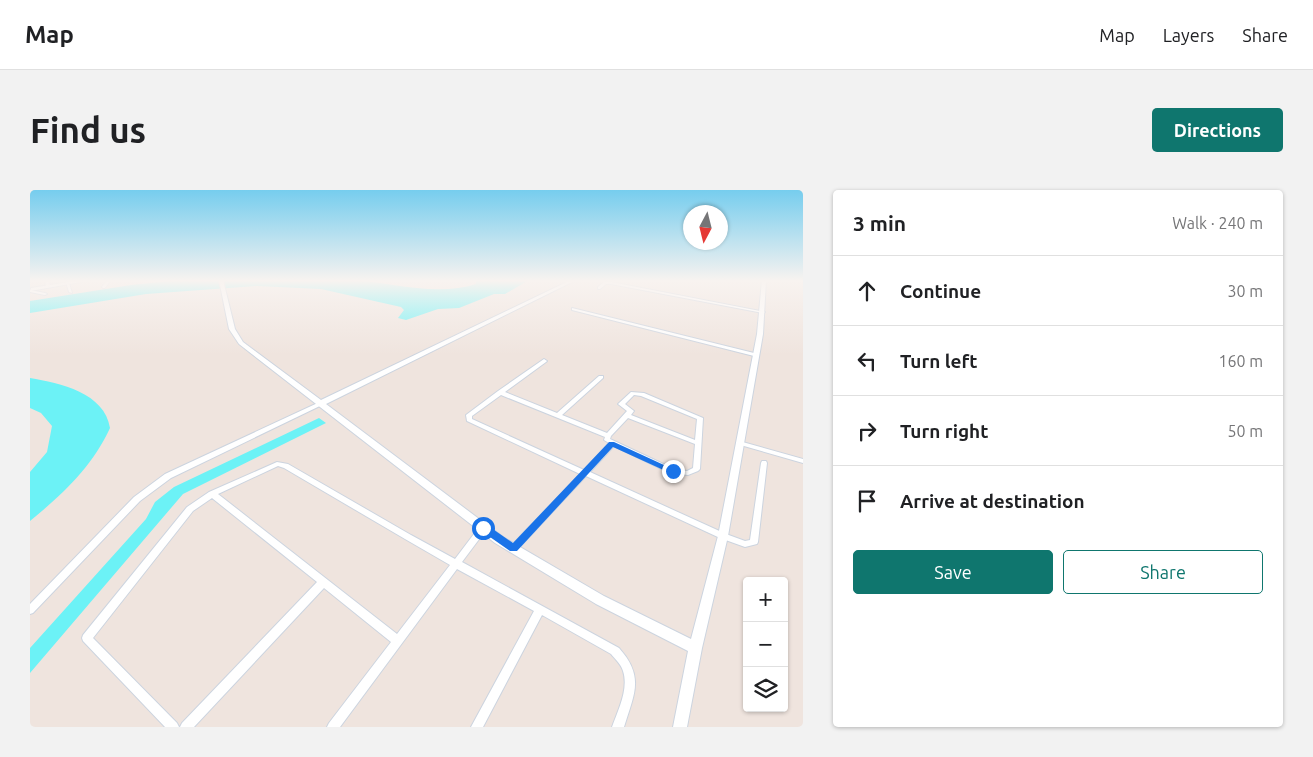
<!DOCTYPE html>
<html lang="en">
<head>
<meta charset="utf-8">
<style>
  body { margin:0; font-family:Ubuntu,sans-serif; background:#f2f2f2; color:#202124 }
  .controls { position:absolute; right:15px; bottom:15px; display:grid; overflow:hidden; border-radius:5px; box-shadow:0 1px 4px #0004 }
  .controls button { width:45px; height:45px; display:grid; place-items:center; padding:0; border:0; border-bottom:1px solid #e0e0e0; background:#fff; color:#202124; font:25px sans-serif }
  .compass { position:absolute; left:653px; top:15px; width:45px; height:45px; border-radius:50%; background:#fff; box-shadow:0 1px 4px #0004; rotate:187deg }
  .stop { position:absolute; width:15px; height:15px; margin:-11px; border:4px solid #1a73e8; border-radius:50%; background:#fff }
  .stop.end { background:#1a73e8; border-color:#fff; box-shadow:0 1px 5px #0008 }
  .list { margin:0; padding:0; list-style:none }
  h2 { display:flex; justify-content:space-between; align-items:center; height:65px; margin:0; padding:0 20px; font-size:21px }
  h2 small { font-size:16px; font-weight:400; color:#757577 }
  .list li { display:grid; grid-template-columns:32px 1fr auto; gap:15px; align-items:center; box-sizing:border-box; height:70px; padding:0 20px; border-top:1px solid #e0e0e0 }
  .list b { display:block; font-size:19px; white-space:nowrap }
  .list em { font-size:16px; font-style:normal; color:#757577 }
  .actions { display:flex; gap:10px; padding:15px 20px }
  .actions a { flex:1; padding:11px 0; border:1px solid #0f766e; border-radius:5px; text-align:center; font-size:18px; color:#0f766e }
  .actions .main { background:#0f766e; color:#fff }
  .icon { flex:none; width:28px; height:28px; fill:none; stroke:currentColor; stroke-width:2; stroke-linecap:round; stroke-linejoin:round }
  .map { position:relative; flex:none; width:773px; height:537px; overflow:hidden; border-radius:5px }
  header { display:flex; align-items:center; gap:30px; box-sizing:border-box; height:70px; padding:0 25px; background:#fff; border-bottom:1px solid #e0e0e0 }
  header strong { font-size:24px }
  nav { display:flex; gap:28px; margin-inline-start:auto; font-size:18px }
  .intro { display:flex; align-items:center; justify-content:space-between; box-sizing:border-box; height:120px; padding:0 30px }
  h1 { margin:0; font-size:35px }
  .button { padding:12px 22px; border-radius:5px; background:#0f766e; color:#fff; font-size:18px; font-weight:700 }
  main { display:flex; gap:30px; padding:0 30px }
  aside { flex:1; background:#fff; border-radius:5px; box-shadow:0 1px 4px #0004 }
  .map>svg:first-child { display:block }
  .water { fill:#6cf2f6 }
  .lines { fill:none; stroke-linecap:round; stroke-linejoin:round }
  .minor-casing { stroke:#ccd4df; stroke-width:2 }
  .tertiary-casing { stroke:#ccd4df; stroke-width:2 }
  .secondary-casing { stroke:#ccd4df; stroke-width:2 }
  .minor { fill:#fff; fill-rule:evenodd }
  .tertiary { fill:#fff; fill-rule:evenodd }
  .secondary { fill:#fff; fill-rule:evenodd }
  .route { fill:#1a73e8 }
</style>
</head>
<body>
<header>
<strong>Map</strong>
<nav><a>Map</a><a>Layers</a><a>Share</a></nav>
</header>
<div class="intro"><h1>Find us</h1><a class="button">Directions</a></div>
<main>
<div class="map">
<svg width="773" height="537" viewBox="0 0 773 537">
  <rect width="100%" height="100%" fill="#efe4de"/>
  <path class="water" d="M 148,90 C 205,90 264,86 321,90 C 361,92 406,107 446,94 L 446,90 L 499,90 L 475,104 L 464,104 L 429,118 L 408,119 L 376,130 L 368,128 L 374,120 L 371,117 L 291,99 L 227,96 L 116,104 L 0,123 L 0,111 L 101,95 Z
    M 0,188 C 30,193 75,203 80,238 C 62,277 33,304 0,331 L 0,282 L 17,262 L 22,236 L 11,223 L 0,218 Z
    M 289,228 L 296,233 L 153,304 L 0,483 L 0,458 L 116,329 L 125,312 L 144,297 Z"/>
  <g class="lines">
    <g class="minor-casing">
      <path id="minor" d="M 77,90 L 81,90 L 75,98 L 73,98 L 72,97 Z
        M 525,90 L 532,90 L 541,92 L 539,93 Z
        M 36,92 L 39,93 L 42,103 L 39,102 Z
        M 574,92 L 581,92 L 735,122 L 733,123 L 581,94 L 576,94 L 570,99 L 568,99 L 568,97 Z
        M 0,100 L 15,103 L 17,104 L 15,105 L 0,102 Z
        M 542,118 L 728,164 L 729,165 L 724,166 L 542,120 Z
        M 514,169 L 517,171 L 516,172 L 475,202 L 527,223 L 569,186 L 573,186 L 573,188 L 532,225 L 577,243 L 597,221 L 588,214 L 601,202 L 614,203 L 673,228 L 670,279 L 668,281 L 658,285 L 640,283 L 584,256 L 560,282 L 696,344 L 715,351 L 720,350 L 731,273 L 732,271 L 736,271 L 737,273 L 728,352 L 727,354 L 715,357 L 690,348 L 556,286 L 486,361 L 483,362 L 480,361 L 479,359 L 480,357 L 550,284 L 437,231 L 436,225 L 468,201 ZM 471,205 L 575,247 L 574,250 L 579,253 L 554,280 L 442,229 L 442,226 ZM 604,205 L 611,206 L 667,229 L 665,250 L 601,225 L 604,221 L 595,214 ZM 598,228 L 665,254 L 663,278 L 657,281 L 644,279 L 580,249 L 581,246 Z
        M 292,211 L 295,213 L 294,214 L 141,288 L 110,311 L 3,423 L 0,424 L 0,414 L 104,307 L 135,284 Z
        M 709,251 L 773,269 L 773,273 L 707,254 L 706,253 Z
        M 247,272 L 258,274 L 381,345 L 425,369 L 450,336 L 453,335 L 456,336 L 457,338 L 456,340 L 432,372 L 589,458 C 615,487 604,504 594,537 L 582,537 C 588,520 599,499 593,481 C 591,474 586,470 581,464 L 512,425 L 453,537 L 441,537 L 504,421 L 427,379 L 310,537 L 297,537 L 299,533 L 361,452 L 294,398 L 164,537 L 150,537 L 152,533 L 287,392 L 182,308 L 163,321 L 63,448 L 147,533 L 149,537 L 135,537 L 53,451 L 52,448 L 53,445 L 157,317 L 179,302 ZM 248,276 L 254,278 L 375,349 L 420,375 L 367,444 L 188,304 Z"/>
    </g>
    <g class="tertiary-casing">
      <path id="tertiary" d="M 15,90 L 19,90 L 20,97 L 16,97 Z
        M 189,90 L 193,90 L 205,139 L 213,152 L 291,210 L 541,90 L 546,90 L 296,214 L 473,347 L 574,406 L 661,449 L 688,346 L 727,144 L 732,90 L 736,90 L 733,144 L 698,346 L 672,458 L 657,537 L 643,537 L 658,461 L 566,414 L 465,353 L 209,154 L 199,139 Z"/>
    </g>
    <g class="secondary-casing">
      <path id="secondary" d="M 52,90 L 62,90 L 0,101 L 1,98 Z"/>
    </g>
    <use href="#minor" class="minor"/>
    <use href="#tertiary" class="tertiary"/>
    <use href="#secondary" class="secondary"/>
  </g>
  <linearGradient id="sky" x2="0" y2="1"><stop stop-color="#76cdee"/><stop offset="0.55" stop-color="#f8f3f0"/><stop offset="1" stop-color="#f8f3f0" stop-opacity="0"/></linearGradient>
  <rect width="773" height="165" fill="url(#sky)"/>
  <path class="route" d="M 579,252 L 584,252 L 647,281 L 640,283 L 583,257 L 487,361 L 480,361 L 450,340 L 450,335 L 457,335 L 483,353 Z"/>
</svg>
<div class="controls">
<button>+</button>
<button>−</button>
<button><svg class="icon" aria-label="layers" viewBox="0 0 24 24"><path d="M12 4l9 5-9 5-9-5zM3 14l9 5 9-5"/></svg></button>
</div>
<svg class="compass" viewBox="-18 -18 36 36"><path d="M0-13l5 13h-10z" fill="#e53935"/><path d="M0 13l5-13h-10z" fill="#757577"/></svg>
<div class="stop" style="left:453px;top:338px"></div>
<div class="stop end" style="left:643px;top:281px"></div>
</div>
<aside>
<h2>3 min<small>Walk · 240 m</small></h2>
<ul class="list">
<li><svg class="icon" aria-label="ahead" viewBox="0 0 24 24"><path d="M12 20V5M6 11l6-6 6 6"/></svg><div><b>Continue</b></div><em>30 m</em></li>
<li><svg class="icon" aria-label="left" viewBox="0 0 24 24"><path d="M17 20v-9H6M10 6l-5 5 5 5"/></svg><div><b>Turn left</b></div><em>160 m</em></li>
<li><svg class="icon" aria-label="right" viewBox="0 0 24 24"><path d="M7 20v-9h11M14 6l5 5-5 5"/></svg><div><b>Turn right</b></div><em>50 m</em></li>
<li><svg class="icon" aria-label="arrive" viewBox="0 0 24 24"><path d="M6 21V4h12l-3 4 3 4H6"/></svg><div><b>Arrive at destination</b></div></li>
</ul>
<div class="actions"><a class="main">Save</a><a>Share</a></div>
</aside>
</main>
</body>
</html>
